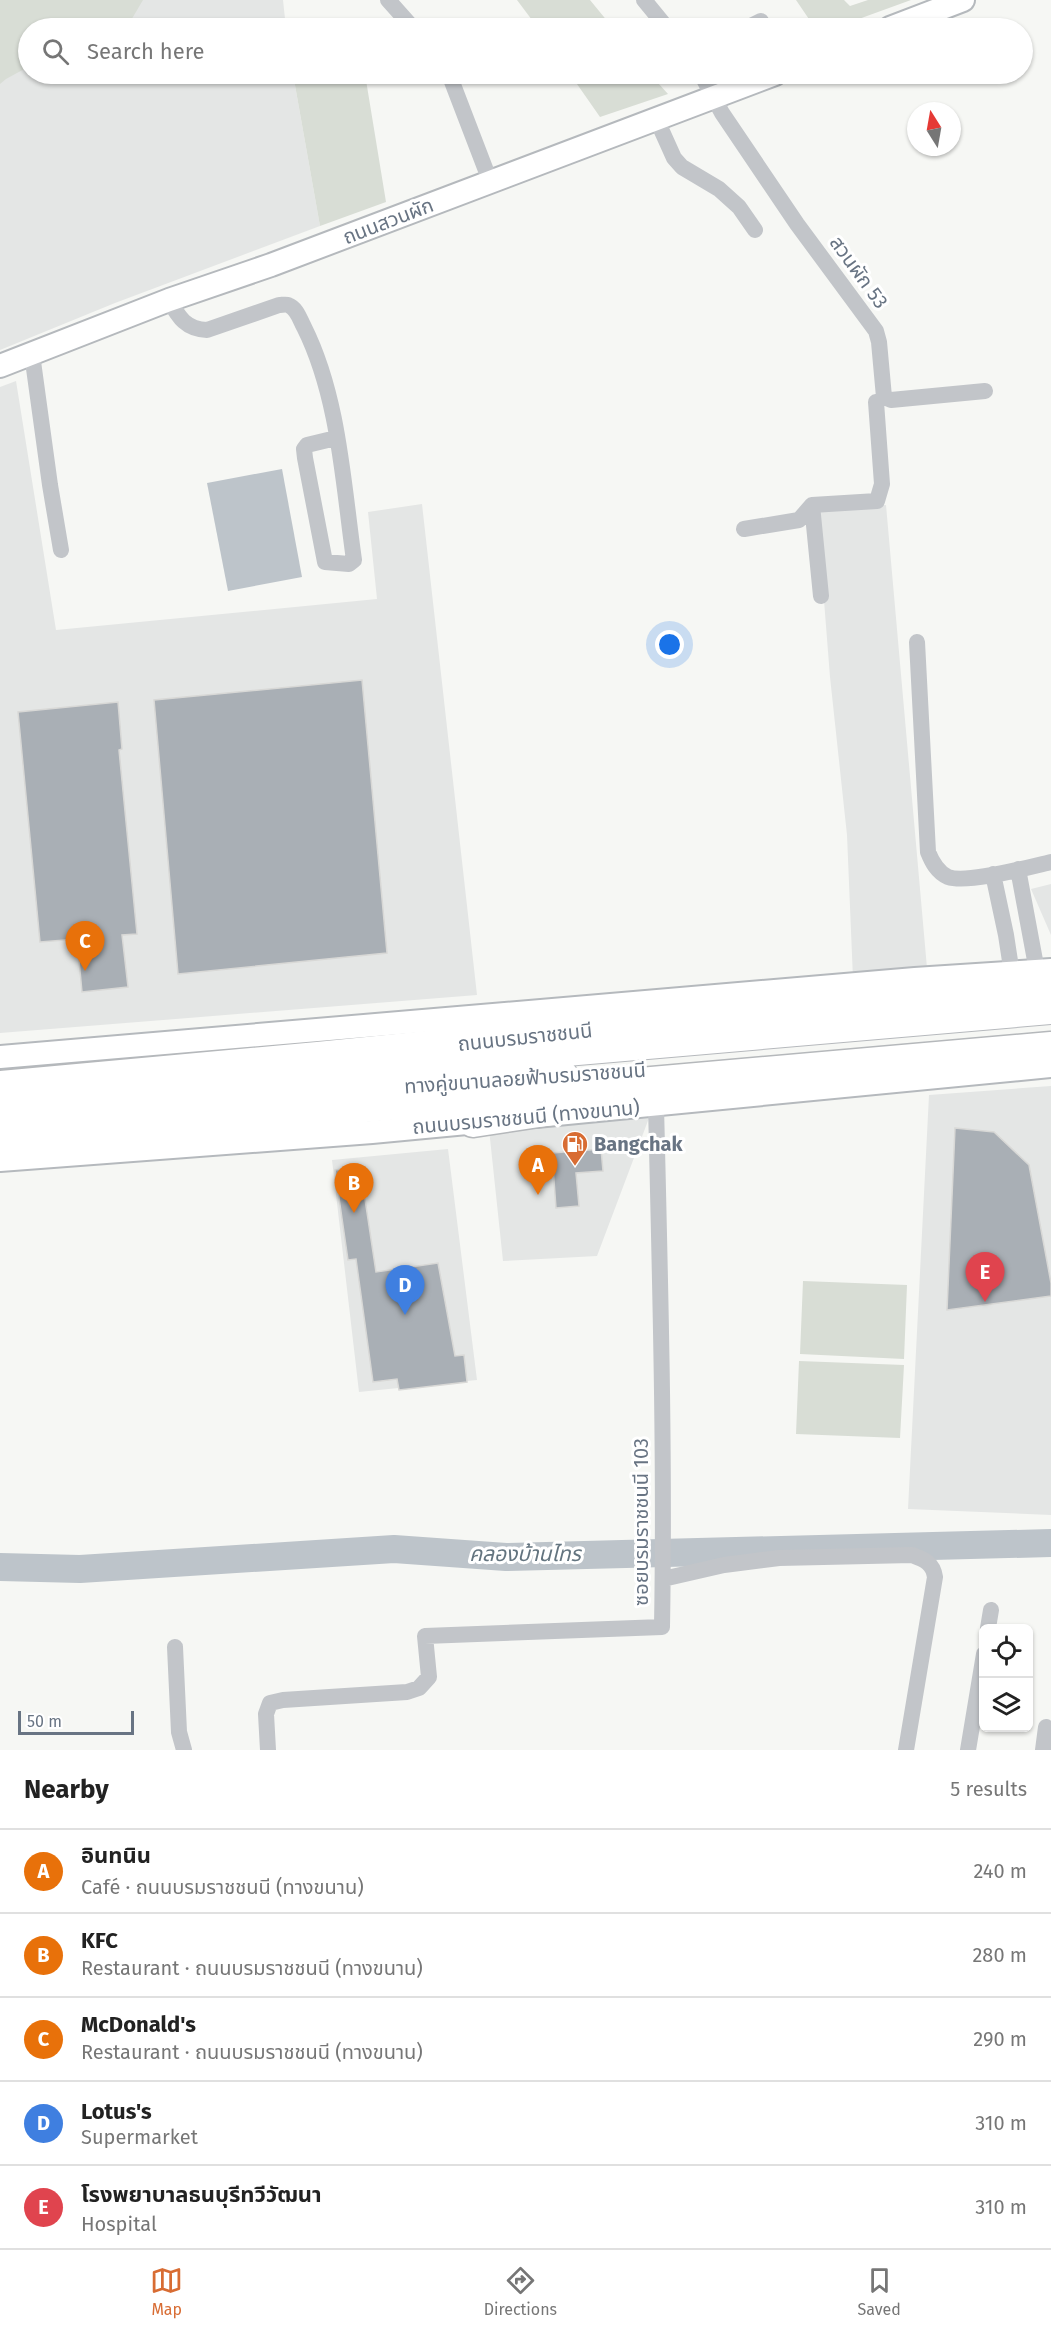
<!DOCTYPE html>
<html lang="en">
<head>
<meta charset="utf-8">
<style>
  body { margin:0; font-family:"Fira Sans","Noto Sans Thai",sans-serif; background:#f2f2f2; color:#222 }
  .controls { position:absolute; right:18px; bottom:18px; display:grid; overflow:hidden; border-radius:9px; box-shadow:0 2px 4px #0004 }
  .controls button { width:54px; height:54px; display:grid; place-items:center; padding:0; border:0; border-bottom:2px solid #e0e0e0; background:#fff; color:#222; font:30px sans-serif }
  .compass { position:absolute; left:907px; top:102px; width:54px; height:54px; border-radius:50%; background:#fff; box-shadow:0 2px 4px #0004; rotate:349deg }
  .scale { position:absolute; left:18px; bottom:15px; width:116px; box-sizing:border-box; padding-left:6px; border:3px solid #687483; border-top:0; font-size:16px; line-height:21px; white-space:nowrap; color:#687483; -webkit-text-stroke:4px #fff; paint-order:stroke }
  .you { position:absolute; left:670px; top:645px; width:21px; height:21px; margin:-15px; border:4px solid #fff; border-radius:50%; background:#1a73e8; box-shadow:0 0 0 9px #1a73e833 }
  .badge { display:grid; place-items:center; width:39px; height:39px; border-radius:50%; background:#d86c33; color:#fff; font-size:20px; font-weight:700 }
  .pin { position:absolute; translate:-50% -50px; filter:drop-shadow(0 2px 3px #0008) }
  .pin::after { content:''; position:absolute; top:32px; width:21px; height:18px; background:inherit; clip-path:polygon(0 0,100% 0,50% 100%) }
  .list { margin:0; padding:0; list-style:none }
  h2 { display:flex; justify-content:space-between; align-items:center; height:78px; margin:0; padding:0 24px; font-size:26px }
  h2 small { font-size:20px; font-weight:400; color:#767676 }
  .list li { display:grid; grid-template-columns:39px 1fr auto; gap:18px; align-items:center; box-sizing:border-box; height:84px; padding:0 24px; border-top:2px solid #e0e0e0 }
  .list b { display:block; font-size:22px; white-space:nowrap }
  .list p { margin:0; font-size:20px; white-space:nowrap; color:#767676 }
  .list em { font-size:20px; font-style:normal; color:#767676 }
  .icon { flex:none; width:33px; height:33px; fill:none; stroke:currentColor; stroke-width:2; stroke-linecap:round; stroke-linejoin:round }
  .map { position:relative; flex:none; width:1051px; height:1750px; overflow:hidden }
  .search { position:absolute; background:#fff; box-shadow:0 2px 4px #0004; left:18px; right:18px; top:18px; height:66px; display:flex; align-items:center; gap:15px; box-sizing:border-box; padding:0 21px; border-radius:33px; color:#767676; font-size:22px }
  .sheet { height:498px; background:#fff }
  nav { display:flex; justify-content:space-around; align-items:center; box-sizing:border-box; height:84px; border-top:2px solid #e0e0e0; background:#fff; font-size:16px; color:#767676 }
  nav a { display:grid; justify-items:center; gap:3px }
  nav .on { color:#d86c33 }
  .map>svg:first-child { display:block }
  .built { fill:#e4e6e5 }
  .green { fill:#d8ddd5 }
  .water { fill:#bdc4ca }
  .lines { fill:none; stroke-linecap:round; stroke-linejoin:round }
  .river { stroke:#bdc4ca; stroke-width:28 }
  .building { fill:#a9afb5; stroke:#d8d8d6; stroke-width:1.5 }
  .secondary-casing { stroke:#b5b9bd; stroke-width:26 }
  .primary-casing { stroke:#b6b9bd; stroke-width:28 }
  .highway-casing { stroke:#b5b8bb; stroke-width:33 }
  .street { stroke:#c2c5c9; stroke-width:16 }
  .secondary { stroke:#fff; stroke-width:22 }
  .primary { stroke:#fff; stroke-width:26 }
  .highway { stroke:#fff; stroke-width:30 }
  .labels { text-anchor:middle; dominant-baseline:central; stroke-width:6; stroke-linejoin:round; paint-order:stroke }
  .street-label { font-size:20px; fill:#687483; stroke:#fff }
  .poi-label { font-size:20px; font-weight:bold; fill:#687483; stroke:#fff; text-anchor:start }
  .water-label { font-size:21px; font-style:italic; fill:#63747f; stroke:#fff }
</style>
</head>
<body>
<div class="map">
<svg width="1051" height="1750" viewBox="0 0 1051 1750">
  <rect width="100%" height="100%" fill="#f6f7f4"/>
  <path class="built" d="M 0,0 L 283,0 L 286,28 L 28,28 L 28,74 L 293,74 L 320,226 L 115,303 L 0,350 Z
    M 16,381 L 56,630 L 377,599 L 368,512 L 422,504 L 477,995 L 0,1033 L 0,387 Z
    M 886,505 L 927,968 L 853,979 L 847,835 L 830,677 L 817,511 Z
    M 1051,884 L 1051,935 L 1031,889 Z
    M 1051,1086 L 1051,1515 L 908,1509 L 929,1095 Z
    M 649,1118 L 597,1256 L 503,1261 L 489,1129 Z
    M 448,1149 L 477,1380 L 359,1392 L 332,1160 Z"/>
  <path class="green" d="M 0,0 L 143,0 L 130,22 L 113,28 L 28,28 L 28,67 L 6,79 L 0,84 Z
    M 517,0 L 590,0 L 613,28 L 538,28 Z
    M 796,0 L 844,0 L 850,6 L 868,0 L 911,0 L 834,28 L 815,28 Z
    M 293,74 L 365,74 L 386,202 L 320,226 Z
    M 570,74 L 650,74 L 668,94 L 600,117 Z
    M 803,1281 L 907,1285 L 904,1359 L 800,1354 Z
    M 799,1361 L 904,1365 L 900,1438 L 796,1434 Z"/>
  <path class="water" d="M 282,469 L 302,577 L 228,591 L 207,483 Z"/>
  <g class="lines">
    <path class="river" d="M 0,1567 L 80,1569 L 394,1549 L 506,1557 L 1051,1543"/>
  </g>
  <path class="building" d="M 362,680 L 387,953 L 178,974 L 154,700 Z
    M 118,702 L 122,749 L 119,750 L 137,934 L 122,935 L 128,987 L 82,992 L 77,939 L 40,942 L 18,712 Z
    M 955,1128 L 994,1132 L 1029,1165 L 1051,1283 L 1051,1296 L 947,1310 Z
    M 601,1149 L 603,1171 L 576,1173 L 579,1206 L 556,1208 L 552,1153 Z
    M 360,1166 L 376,1272 L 438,1263 L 455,1356 L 464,1355 L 467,1382 L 399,1390 L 397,1379 L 373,1382 L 356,1259 L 348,1260 L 335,1170 Z"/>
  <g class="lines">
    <g class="secondary-casing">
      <path id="secondary" d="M 890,28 L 963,0
        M 0,366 L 169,300 L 271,265 L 775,74
        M 0,1057 L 915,979 L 1051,970
        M 536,1116 L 1051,1066
        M 0,1160 L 372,1132 L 488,1121"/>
    </g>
    <g class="primary-casing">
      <path id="primary" d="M 0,1102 C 350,1069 701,1044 1051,1011
        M 0,1124 L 331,1093 L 565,1075"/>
    </g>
    <g class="highway-casing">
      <path id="highway" d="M 0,1086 L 318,1057 L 835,1005 L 1051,993
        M 473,1122 L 552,1110
        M 0,1139 L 1051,1047"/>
    </g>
    <path class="street" d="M 388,0 L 413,28
      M 644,0 L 667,28
      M 747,28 L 761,21
      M 449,74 L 490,181
      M 701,74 L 722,113 L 797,224 L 876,331 L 879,342 L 884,397 L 891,400 L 985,391
      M 656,118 L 674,158 L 682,167 L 719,189 L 739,207 L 755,230
      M 169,300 C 179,318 186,329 207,330 L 279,305 C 282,305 286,304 288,305 C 297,308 300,320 304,327 C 339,397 343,483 354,560 L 349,564 L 325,562 L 305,458 L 304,449 L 307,445 L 336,438
      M 32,354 L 50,485 L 61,550
      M 812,505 L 821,596
      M 744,529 L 799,520 L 812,505 L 877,501 L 882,484 L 876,402
      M 917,642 L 928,852 C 932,862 937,872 948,877 C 968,884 1029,867 1051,862
      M 1018,869 L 1037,971
      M 993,874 L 1006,935 L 1012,974
      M 663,1579 L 724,1565 L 779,1558 L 912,1555 C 925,1560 933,1563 935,1577 L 906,1750
      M 988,1628 L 991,1610
      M 175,1647 L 179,1732 L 184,1750
      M 268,1750 L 266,1714 L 270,1703 L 283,1700 L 407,1692 L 419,1688 L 429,1677 L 425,1636 L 662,1627 C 665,1453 660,1279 656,1105
      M 968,1750 L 984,1654
      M 1043,1750 L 1046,1727"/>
    <use href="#secondary" class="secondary"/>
    <use href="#primary" class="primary"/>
    <use href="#highway" class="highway"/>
  </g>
  <defs>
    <g id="fuel-pin" transform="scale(1.35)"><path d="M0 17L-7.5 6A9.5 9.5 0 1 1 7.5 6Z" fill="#d86c33" stroke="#fff"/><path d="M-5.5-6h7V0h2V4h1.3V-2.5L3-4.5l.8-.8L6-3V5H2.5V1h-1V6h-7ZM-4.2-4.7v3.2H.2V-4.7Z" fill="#fff"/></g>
  </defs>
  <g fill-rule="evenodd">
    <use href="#fuel-pin" x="575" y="1144"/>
  </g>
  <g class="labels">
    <g class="street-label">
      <text transform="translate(388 221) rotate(-21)">ถนนสวนผัก</text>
      <text transform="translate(859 272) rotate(54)">สวนผัก 53</text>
      <text transform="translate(525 1037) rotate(-6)">ถนนบรมราชชนนี</text>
      <text transform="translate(525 1078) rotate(-4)">ทางคู่ขนานลอยฟ้าบรมราชชนนี</text>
      <text transform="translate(526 1117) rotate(-5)">ถนนบรมราชชนนี (ทางขนาน)</text>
      <text transform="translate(641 1522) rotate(-90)">ซอยบรมราชชนนี 103</text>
    </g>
    <g class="poi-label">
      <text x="594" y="1144">Bangchak</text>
    </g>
    <g class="water-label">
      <text x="525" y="1554">คลองบ้านไทร</text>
    </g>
  </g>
</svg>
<div class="controls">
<button><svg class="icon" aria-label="locate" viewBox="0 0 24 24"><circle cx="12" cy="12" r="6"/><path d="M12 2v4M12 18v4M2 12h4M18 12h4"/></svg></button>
<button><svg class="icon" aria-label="layers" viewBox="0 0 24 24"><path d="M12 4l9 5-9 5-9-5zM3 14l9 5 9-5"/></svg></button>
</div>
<svg class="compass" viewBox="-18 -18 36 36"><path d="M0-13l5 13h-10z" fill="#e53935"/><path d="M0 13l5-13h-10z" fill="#767676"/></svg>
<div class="scale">50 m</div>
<div class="you"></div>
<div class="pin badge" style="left:538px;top:1195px;background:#e8710a">A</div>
<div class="pin badge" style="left:354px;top:1213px;background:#e8710a">B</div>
<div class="pin badge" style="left:85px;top:971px;background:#e8710a">C</div>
<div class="pin badge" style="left:405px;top:1315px;background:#3f7fe0">D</div>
<div class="pin badge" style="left:985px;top:1302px;background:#e0444e">E</div>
<div class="search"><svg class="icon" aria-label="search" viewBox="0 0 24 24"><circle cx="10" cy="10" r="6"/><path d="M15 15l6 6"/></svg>Search here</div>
</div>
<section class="sheet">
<h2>Nearby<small>5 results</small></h2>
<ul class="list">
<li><span class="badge" style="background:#e8710a">A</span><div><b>อินทนิน</b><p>Café · ถนนบรมราชชนนี (ทางขนาน)</p></div><em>240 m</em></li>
<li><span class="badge" style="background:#e8710a">B</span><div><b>KFC</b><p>Restaurant · ถนนบรมราชชนนี (ทางขนาน)</p></div><em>280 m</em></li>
<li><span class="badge" style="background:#e8710a">C</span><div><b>McDonald's</b><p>Restaurant · ถนนบรมราชชนนี (ทางขนาน)</p></div><em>290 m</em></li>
<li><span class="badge" style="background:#3f7fe0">D</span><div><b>Lotus's</b><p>Supermarket</p></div><em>310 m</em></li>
<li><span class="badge" style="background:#e0444e">E</span><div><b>โรงพยาบาลธนบุรีทวีวัฒนา</b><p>Hospital</p></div><em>310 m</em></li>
</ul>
</section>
<nav>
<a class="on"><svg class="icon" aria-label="map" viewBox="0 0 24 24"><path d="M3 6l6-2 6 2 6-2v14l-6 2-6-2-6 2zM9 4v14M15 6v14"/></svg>Map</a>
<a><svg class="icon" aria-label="directions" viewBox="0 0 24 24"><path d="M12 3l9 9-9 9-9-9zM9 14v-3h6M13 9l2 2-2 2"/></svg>Directions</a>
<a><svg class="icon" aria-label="saved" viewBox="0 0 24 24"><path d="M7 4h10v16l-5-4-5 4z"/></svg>Saved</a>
</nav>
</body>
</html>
